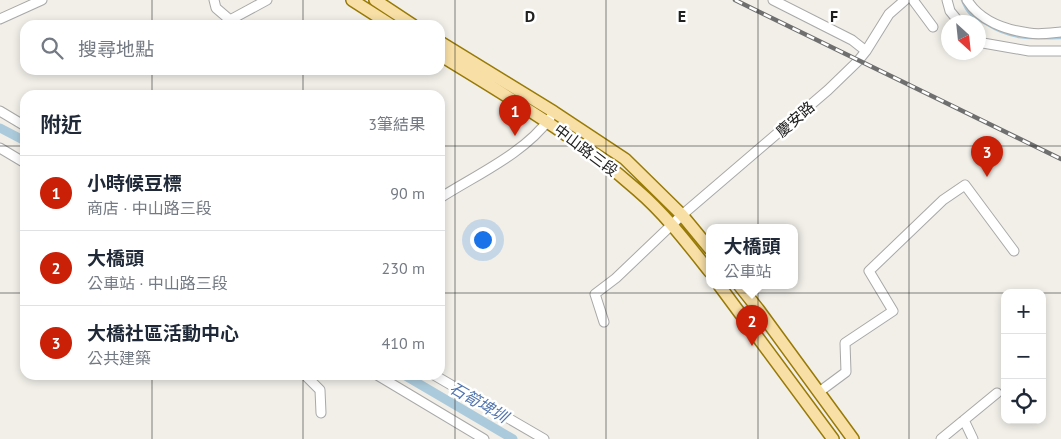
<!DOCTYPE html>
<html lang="zh-TW">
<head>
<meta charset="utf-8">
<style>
  body { margin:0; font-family:"PT Sans","Noto Sans TC",sans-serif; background:#f6f6f7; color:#1f2937 }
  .controls { position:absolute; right:15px; bottom:15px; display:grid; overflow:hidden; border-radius:10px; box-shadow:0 2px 8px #0003 }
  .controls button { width:45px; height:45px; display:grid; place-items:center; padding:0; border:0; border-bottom:1px solid #e0e1e3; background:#fff; color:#1f2937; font:25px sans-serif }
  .compass { position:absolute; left:941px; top:15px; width:45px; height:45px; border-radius:50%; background:#fff; box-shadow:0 2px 8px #0003; rotate:153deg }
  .you { position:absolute; left:482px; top:239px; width:18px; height:18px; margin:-12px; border:4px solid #fff; border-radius:50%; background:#1a73e8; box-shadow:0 0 0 8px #1a73e833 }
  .badge { display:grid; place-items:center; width:32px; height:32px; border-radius:50%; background:#ca2008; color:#fff; font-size:16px; font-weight:700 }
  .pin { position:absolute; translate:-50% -41px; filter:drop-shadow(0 1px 2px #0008) }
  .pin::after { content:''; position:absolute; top:26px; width:18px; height:15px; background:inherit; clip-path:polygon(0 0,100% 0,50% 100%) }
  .popup { position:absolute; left:706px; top:224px; width:92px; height:65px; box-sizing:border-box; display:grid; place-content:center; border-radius:10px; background:#fff; filter:drop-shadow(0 1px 4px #0005); font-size:16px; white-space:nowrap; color:#747a83 }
  .popup b { font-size:19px; color:#1f2937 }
  .popup::after { content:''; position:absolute; left:50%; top:100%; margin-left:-10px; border:10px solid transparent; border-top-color:#fff }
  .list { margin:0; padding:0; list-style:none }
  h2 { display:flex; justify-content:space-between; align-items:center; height:65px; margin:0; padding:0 20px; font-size:21px }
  h2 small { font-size:16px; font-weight:400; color:#747a83 }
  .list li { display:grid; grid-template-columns:32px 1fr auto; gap:15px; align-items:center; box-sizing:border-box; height:75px; padding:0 20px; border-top:1px solid #e0e1e3 }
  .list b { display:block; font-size:19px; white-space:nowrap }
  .list p { margin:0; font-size:16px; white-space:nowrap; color:#747a83 }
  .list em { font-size:16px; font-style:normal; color:#747a83 }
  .icon { flex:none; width:28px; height:28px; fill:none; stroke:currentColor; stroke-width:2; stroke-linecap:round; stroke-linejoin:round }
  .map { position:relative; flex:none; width:1061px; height:439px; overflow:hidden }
  .search { position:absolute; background:#fff; box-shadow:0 2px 8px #0003; left:20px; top:20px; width:425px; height:55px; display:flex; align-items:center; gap:12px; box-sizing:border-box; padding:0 18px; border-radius:15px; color:#747a83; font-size:19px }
  .panel { position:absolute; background:#fff; box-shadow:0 2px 8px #0003; left:20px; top:90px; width:425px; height:290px; border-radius:15px }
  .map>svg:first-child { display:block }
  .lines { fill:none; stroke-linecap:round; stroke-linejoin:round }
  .stream { stroke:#abcbdc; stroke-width:2.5 }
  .canal { stroke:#abcbdc; stroke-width:9 }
  .minor-casing { stroke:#a8a8a8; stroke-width:11 }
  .major-casing { stroke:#987a06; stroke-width:14 }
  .minor { stroke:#fff; stroke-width:9 }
  .major { stroke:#f8dfa6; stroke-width:11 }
  .rail-casing { stroke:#6f6f6f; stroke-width:4.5 }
  .rail { stroke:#fff; stroke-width:2.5; stroke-dasharray:8; stroke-linecap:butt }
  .grid { fill:none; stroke:#212121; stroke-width:1; stroke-opacity:0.55 }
  .labels { text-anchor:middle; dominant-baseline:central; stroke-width:5; stroke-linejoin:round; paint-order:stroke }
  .street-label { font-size:15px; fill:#212121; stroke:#fff }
  .water-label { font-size:16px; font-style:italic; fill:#5074ae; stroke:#fff }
  .grid-label { font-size:16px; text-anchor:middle; font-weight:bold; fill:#212121; stroke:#fff; stroke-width:5; stroke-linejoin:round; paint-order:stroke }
</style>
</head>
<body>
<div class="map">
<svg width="1061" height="439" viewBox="0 0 1061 439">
  <rect width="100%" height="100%" fill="#f1efe8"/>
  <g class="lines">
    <path class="stream" d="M 962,0 C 968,15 972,16 986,24 C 1011,40 1032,39 1061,38"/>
    <path class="canal" d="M 0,128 L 25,141
      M 404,375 L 513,439"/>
    <g class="minor-casing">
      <path id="minor" d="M 214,0 L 216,8 L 230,20 L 267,0
        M 773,0 L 852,40 L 866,51
        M 913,0 L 933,27
        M 947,0 L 950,11 L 959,22
        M 967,0 C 980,21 1006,30 1029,33 C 1039,35 1051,33 1061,32
        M 0,19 L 42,0
        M 978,40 L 983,43 L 1029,51 L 1061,51
        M 0,111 L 25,126
        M 0,148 L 25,163
        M 440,198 C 476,175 525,153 550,118
        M 604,322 L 595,294 L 616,278 L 682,215 L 828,90 L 858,61 L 866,51 L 889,14 L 905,0
        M 308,375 L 307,377 L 320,390 L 321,413
        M 377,375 L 484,439
        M 434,375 L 544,439
        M 819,392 L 846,372 L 845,343 L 893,311 L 869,271 L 943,200 L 965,185 L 1014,251
        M 964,420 L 973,439
        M 941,439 L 997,393"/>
    </g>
    <g class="major-casing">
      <path id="major" d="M 352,0 L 391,25
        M 375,0 L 413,25
        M 440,42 L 554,112 L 625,159 L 682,215 L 710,249
        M 440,55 C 508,97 577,137 637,190 C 665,214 687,243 710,272
        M 719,285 L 833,439
        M 739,285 L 758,309 L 853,439"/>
    </g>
    <use href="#minor" class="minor"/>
    <use href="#major" class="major"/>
    <g class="rail-casing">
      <path id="rail" d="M 735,0 L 1061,159"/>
    </g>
    <use href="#rail" class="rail"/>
  </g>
  <path class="grid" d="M 152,0 L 152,25M 303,0 L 303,25M 455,0 L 455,439M 606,0 L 606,439M 758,0 L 758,439M 909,0 L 909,439M 152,70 L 152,95M 303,70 L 303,95M 0,146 L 25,146M 440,146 L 1061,146M 0,293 L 25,293M 440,293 L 1061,293M 152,375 L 152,439M 303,375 L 303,439"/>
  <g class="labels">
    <g class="street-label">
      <text transform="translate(795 119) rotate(-41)">慶安路</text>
      <text transform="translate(586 150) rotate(37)">中山路三段</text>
    </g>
    <g class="water-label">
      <text transform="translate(479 402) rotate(30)">石筍埤圳</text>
    </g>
  </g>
  <g class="grid-label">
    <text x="530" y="22">D</text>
    <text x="682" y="22">E</text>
    <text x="834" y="22">F</text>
  </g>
</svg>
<div class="controls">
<button>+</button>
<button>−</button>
<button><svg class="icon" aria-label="locate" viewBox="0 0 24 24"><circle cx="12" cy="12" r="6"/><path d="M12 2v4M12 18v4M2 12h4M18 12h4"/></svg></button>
</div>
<svg class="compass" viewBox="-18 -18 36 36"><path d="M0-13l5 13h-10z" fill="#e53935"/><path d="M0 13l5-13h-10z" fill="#747a83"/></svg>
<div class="you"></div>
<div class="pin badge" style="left:515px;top:136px">1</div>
<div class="pin badge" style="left:752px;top:346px">2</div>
<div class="popup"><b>大橋頭</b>公車站</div>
<div class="pin badge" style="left:987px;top:177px">3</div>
<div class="search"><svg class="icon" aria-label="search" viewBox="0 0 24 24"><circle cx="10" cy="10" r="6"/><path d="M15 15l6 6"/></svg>搜尋地點</div>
<section class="panel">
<h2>附近<small>3筆結果</small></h2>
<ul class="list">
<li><span class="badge">1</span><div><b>小時候豆標</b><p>商店 · 中山路三段</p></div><em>90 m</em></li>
<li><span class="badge">2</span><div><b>大橋頭</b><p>公車站 · 中山路三段</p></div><em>230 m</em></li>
<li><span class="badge">3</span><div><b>大橋社區活動中心</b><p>公共建築</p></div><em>410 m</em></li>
</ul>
</section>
</div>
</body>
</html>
